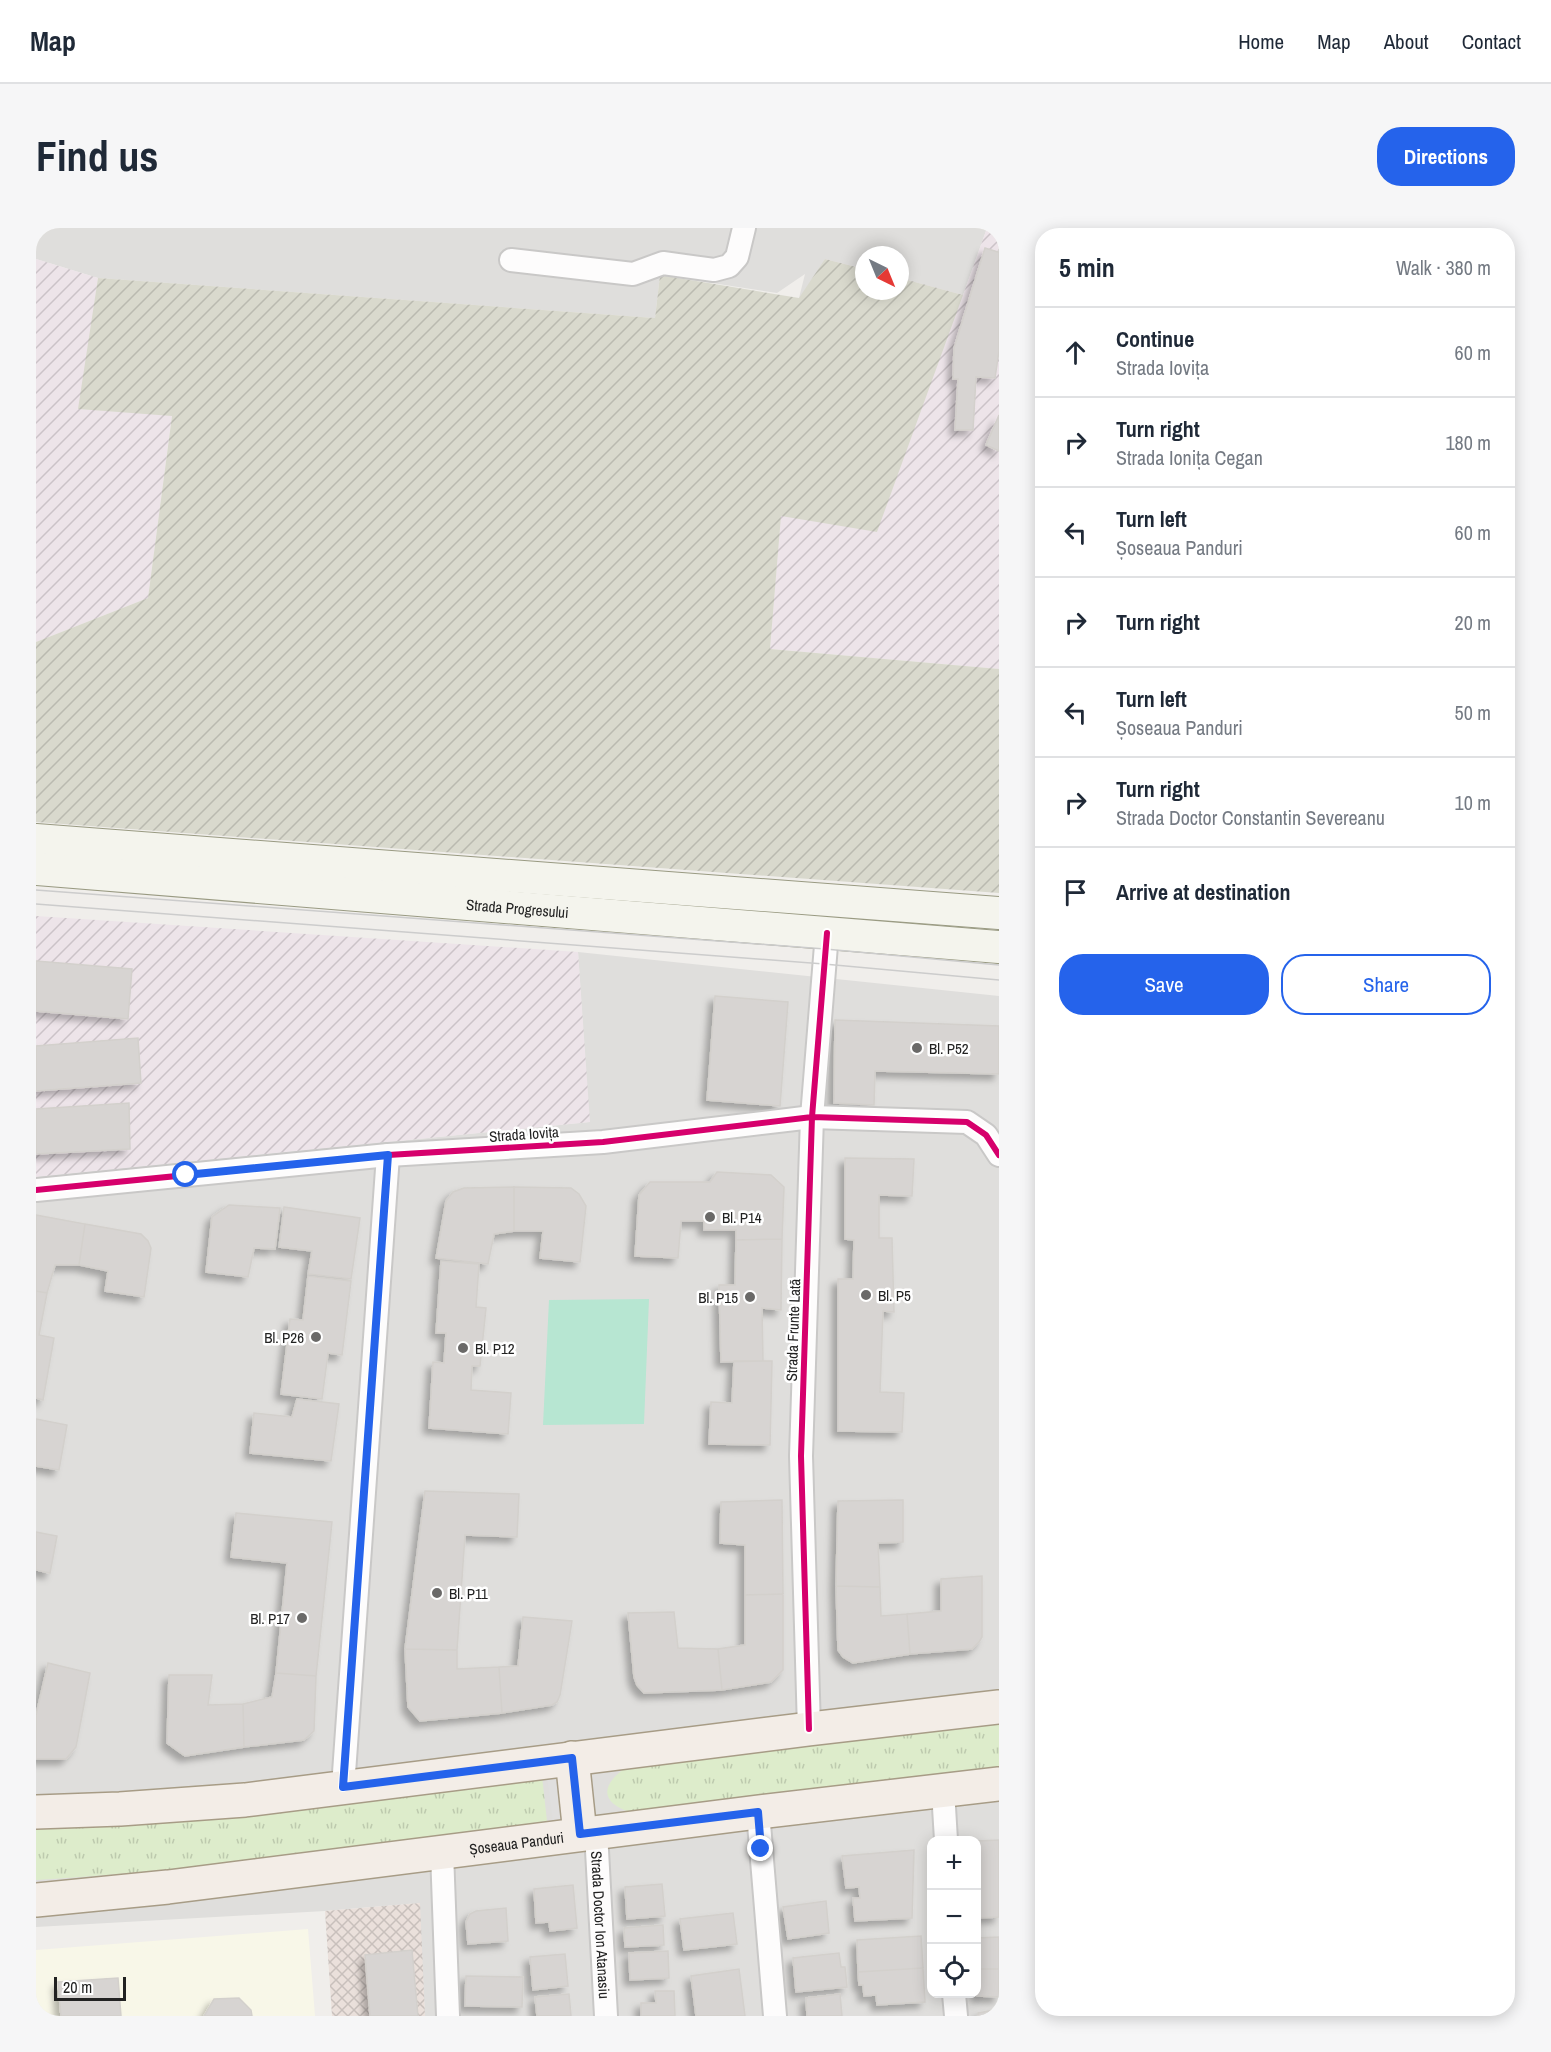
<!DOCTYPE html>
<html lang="en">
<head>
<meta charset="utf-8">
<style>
  body { margin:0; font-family:"Archivo Narrow",sans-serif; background:#f6f6f7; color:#1f2937 }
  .controls { position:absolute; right:18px; bottom:18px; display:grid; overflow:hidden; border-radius:12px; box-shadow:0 3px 15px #0003 }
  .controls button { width:54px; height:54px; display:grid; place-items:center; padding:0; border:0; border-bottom:2px solid #e0e1e3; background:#fff; color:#1f2937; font:30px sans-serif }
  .compass { position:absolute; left:819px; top:18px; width:54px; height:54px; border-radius:50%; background:#fff; box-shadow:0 3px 15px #0003; rotate:137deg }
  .scale { position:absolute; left:18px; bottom:15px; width:72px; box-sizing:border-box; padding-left:6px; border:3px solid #222; border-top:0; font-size:16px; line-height:21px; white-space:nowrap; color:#222; -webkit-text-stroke:4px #fff; paint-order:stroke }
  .stop { position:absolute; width:18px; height:18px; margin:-14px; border:4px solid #2563eb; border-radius:50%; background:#fff }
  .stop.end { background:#2563eb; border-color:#fff; box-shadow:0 2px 6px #0008 }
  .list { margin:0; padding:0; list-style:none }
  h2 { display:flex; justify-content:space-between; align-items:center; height:78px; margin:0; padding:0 24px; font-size:26px }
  h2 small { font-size:20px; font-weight:400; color:#747a83 }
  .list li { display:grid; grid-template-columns:39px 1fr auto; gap:18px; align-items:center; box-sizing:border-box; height:90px; padding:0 24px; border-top:2px solid #e0e1e3 }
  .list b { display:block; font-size:22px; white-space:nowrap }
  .list p { margin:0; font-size:20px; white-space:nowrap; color:#747a83 }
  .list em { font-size:20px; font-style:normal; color:#747a83 }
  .actions { display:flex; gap:12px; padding:18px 24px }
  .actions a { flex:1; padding:14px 0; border:2px solid #2563eb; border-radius:24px; text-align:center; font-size:21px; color:#2563eb }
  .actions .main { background:#2563eb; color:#fff }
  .icon { flex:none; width:33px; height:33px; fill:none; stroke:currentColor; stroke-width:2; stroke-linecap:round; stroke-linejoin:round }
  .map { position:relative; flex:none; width:963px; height:1788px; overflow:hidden; border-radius:24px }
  header { display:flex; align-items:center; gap:36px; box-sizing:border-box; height:84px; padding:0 30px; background:#fff; border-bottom:2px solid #e0e1e3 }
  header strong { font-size:28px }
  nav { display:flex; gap:33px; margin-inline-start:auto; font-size:21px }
  .intro { display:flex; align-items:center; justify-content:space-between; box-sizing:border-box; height:144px; padding:0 36px }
  h1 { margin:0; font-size:42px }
  .button { padding:15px 27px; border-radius:24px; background:#2563eb; color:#fff; font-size:21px; font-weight:700 }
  main { display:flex; gap:36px; padding:0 36px }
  aside { flex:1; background:#fff; border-radius:24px; box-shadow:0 3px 15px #0003 }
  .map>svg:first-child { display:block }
  .residential { fill:#dfdedc; fill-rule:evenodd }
  .industrial { fill:url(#industrial-furrows) }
  .education { fill:#f8f7e8 }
  .military { fill:url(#military-cross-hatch) }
  .construction { fill:url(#construction-furrows) }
  .grass { fill:url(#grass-tufts) }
  .pitch { fill:#b7e6d2 }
  .parking { fill:#e0dfde }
  .building { fill:#d7d4d2; stroke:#d3d0cc; stroke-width:1.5; filter:url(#shadow) }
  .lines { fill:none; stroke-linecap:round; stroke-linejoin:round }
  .street-casing { stroke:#c9c8c7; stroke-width:26 }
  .secondary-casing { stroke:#999a82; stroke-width:34 }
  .primary-casing { stroke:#a79c86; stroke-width:36 }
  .street { stroke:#fdfcfc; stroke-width:22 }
  .secondary { stroke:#f4f4ed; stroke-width:32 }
  .primary { stroke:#f3ede7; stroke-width:33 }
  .tram { stroke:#ccc; stroke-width:1.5 }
  .cycleway-casing { stroke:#fff; stroke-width:10 }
  .cycleway { stroke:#d6006c; stroke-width:6 }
  .route { stroke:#2563eb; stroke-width:8 }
  .poi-dot { fill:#6a6968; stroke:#fff; stroke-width:2 }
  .labels { text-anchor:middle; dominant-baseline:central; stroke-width:5; stroke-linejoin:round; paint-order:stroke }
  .street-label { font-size:15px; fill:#222; stroke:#fff }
  .poi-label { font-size:15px; fill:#222; stroke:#fff; text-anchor:start }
</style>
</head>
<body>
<header>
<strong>Map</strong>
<nav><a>Home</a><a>Map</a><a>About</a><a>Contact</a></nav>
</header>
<div class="intro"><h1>Find us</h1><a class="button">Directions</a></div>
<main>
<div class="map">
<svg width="963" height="1788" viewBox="0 0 963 1788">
  <defs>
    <pattern id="industrial-furrows" width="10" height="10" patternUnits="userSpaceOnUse" patternTransform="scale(1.5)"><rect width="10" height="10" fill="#ede4e9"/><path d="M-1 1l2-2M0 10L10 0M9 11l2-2" fill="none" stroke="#cbc3c8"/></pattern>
    <pattern id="military-cross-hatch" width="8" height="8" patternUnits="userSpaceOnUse" patternTransform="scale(1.5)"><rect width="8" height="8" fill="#eae0db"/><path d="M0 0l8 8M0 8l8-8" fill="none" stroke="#c8c0bc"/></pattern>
    <pattern id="construction-furrows" width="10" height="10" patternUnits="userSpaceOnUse" patternTransform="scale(1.5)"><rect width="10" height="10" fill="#d9d9cd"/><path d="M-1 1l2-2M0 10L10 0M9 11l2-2" fill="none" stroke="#babab0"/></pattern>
    <pattern id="grass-tufts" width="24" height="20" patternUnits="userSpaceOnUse" patternTransform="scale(1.5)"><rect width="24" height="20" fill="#ddeccb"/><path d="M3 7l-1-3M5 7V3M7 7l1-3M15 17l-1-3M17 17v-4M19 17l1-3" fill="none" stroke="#bdcaae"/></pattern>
    <filter id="shadow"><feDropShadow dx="-5.5" dy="5.5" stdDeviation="3" flood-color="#0004"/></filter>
  </defs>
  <rect width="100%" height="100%" fill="#f0eeeb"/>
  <path class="residential" d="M 0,0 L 951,0 L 927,67 L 763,70 L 769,46 L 741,65 L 624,47 L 619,90 L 62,50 L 0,31 ZM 828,27 L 864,27 L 864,63 L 828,63 Z
    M 542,724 L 963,768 L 963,1788 L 389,1788 L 383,1675 L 289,1683 L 0,1699 L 0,949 L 553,894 ZM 896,1612 L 940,1612 L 940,1766 L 896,1766 Z"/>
  <path class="industrial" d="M 951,0 L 963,0 L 963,441 L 734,421 L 756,147 L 789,31 L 828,41 L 828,63 L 864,63 L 864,50 L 927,67 Z
    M 0,31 L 62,50 L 43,181 L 136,187 L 112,370 L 0,414 Z
    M 0,688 L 542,724 L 554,894 L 0,949 Z"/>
  <path class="education" d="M 272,1701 L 279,1788 L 0,1788 L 0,1722 Z"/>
  <path class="military" d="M 384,1675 L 389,1788 L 296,1788 L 289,1683 Z"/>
  <path class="construction" d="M 789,31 L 828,41 L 828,63 L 864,63 L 864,50 L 927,67 L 841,304 L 745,288 L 734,421 L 963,441 L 963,665 L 0,594 L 0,414 L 112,370 L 136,188 L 42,181 L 62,50 L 619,90 L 624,47 L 763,70 Z"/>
  <path class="grass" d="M 963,1494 L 963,1539 L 597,1585 C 562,1575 565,1556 592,1538 Z
    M 506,1548 L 511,1593 C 341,1616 171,1642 0,1652 L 0,1598 Z"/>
  <path class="pitch" d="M 613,1071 L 608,1196 L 507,1197 L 513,1072 Z"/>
  <path class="parking" d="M 529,1547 L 531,1591 L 517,1594 L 511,1549 Z"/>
  <path class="building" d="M 949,20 L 962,24 L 963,21 L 963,123 L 959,150 L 940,149 L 937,202 L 919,202 L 922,151 L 917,151 L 918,120 Z
    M 963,187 L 963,223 L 950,217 Z
    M 0,733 L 96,741 L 92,791 L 0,783 Z
    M 679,768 L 752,774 L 744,878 L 671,872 Z
    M 799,792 L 963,798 L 963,846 L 839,843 L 838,877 L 798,875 Z
    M 102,810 L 105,855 L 0,863 L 0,818 Z
    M 93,875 L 94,921 L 0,926 L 0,881 Z
    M 809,930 L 878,931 L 876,968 L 843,967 L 843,1010 L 856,1010 L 858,1084 L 847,1083 L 844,1164 L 868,1165 L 866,1204 L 802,1203 L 802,1051 L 817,1051 L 818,1012 L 809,1011 Z
    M 681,944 L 735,947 L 748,959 L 746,1011 L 700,1012 L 700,1002 L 668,1002 L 668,993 L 645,993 L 642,1030 L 599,1028 L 603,967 L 614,954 L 674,954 Z
    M 478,959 L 478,1003 L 458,1006 L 452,1036 L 400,1030 L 410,973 L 417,964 L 428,960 Z
    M 478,959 L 535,960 L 543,966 L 550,978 L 544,1034 L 504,1030 L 507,1003 L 478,1003 Z
    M 193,977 L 244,980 L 239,1021 L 218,1020 L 212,1049 L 170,1044 L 176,989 Z
    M 248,979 L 324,990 L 315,1051 L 272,1046 L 276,1023 L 243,1019 Z
    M 0,987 L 49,996 L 43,1037 L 19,1037 L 11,1065 L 0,1063 Z
    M 49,996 L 105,1006 L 112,1013 L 115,1020 L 108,1069 L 69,1063 L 72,1043 L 43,1037 Z
    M 746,1011 L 745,1082 L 726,1080 L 727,1133 L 685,1134 L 683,1057 L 699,1057 L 700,1012 Z
    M 405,1033 L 443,1036 L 440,1079 L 450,1080 L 444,1138 L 436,1138 L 435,1162 L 475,1165 L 472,1206 L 393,1200 L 397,1134 L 408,1135 L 410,1105 L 400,1105 Z
    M 272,1048 L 315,1053 L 306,1127 L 292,1125 L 286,1171 L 245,1166 L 254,1091 L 267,1092 Z
    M 0,1063 L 11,1065 L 3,1107 L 18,1110 L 7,1172 L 0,1170 Z
    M 698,1133 L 736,1133 L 734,1217 L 673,1216 L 675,1174 L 696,1175 Z
    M 261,1171 L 303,1176 L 295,1233 L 214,1225 L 218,1185 L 256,1189 Z
    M 0,1191 L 31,1197 L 23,1242 L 0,1238 Z
    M 389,1263 L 483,1266 L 481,1309 L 429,1307 L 421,1422 L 369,1421 Z
    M 746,1272 L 747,1366 L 709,1367 L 709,1317 L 684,1315 L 685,1274 Z
    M 867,1272 L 867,1314 L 842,1315 L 844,1359 L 800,1358 L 802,1273 Z
    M 200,1285 L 296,1294 L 280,1448 L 240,1445 L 251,1335 L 195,1329 Z
    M 0,1304 L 21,1308 L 14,1345 L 0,1342 Z
    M 946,1348 L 946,1409 L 943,1414 L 936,1421 L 874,1426 L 871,1386 L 905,1383 L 905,1351 Z
    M 800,1358 L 844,1359 L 845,1388 L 871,1386 L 874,1426 L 817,1435 L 807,1429 L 802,1422 Z
    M 747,1366 L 747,1442 L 735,1454 L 686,1462 L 682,1421 L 709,1417 L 709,1367 Z
    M 638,1384 L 642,1420 L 682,1421 L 686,1462 L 608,1465 L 601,1457 L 598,1449 L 592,1385 Z
    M 487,1389 L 536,1393 L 524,1467 L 521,1474 L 516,1477 L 466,1485 L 463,1439 L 482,1438 Z
    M 369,1421 L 421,1422 L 421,1441 L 463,1439 L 466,1485 L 384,1493 L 372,1479 Z
    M 12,1435 L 54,1445 L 40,1519 L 30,1531 L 0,1531 L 0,1487 Z
    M 240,1445 L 280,1448 L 278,1503 L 268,1512 L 208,1519 L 207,1476 L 236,1469 Z
    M 133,1447 L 176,1447 L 172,1477 L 207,1476 L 208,1519 L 149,1528 L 131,1515 Z
    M 963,1612 L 963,1689 L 940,1690 L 940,1613 Z
    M 878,1622 L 876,1690 L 819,1693 L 817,1670 L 824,1670 L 823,1659 L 810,1660 L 806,1628 Z
    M 626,1656 L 629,1688 L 591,1691 L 589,1659 Z
    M 537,1657 L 541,1700 L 514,1703 L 513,1694 L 500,1695 L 498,1661 Z
    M 790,1673 L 793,1705 L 752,1711 L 747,1679 Z
    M 470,1680 L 472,1713 L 432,1716 L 430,1694 L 434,1686 L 440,1683 Z
    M 697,1685 L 701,1716 L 648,1722 L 644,1691 Z
    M 627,1697 L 628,1717 L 589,1719 L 588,1700 Z
    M 885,1708 L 887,1740 L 822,1744 L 821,1712 Z
    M 963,1709 L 963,1741 L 940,1741 L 940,1710 Z
    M 376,1722 L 382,1788 L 334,1788 L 329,1727 Z
    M 632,1723 L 633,1750 L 594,1752 L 593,1725 Z
    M 803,1725 L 805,1739 L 809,1739 L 811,1759 L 760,1764 L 757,1730 Z
    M 529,1726 L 532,1758 L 497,1762 L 494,1729 Z
    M 887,1740 L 889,1774 L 841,1777 L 840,1767 L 828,1768 L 827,1757 L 823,1757 L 822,1744 Z
    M 703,1741 L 709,1788 L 660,1788 L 655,1748 Z
    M 940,1741 L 963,1741 L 963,1769 L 941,1768 Z
    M 430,1748 L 487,1749 L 486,1779 L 429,1778 Z
    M 82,1750 L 85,1788 L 25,1788 L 22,1754 Z
    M 619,1763 L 638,1763 L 639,1788 L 605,1788 L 605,1775 L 620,1775 Z
    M 533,1766 L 535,1788 L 501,1788 L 499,1769 Z
    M 804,1766 L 806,1788 L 771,1788 L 770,1770 Z
    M 203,1770 L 215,1782 L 216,1788 L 168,1788 L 178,1771 Z
    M 963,1781 L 963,1788 L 942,1788 L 942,1785 Z"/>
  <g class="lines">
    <g class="street-casing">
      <g id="street">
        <path d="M 475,32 L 597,46 L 627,35 L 678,42 L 693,38 L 701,29 L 708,0"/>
        <path d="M 0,962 L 352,927 L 567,914 L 776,889 L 931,894 L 950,907 L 963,927"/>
        <path d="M 773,1501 L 765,1228 L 776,889 L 791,705"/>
        <path d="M 307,1559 L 352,927"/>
        <path d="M 907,1563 L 910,1612"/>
        <path d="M 722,1584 L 739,1788"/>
        <path id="s1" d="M 560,1604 L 570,1788"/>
        <path d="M 406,1624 L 412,1788"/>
        <path d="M 918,1766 L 920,1788"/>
      </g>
    </g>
    <g class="secondary-casing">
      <g id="secondary">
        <path d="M 0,612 L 963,685"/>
        <path id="s2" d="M 0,641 L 963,719"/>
      </g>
    </g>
    <g class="primary-casing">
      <g id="primary">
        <path d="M 536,1530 L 544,1606"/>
        <path d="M 0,1584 L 84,1581 L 209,1572 L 773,1501 L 963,1479"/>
        <path id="s3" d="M 0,1672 L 132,1659 L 722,1584 L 963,1556"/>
      </g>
    </g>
    <use href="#street" class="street"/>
    <use href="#secondary" class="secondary"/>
    <use href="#primary" class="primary"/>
    <path class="tram" d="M 0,662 L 789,721 L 963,737
      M 0,676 L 788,736 L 963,752"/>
    <g class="cycleway-casing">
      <path id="cycleway" d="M 0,962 L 352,927 L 567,914 L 776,889 L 931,894 L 950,907 L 963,927
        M 773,1501 L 765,1228 L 776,889 L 791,705
        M 307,1559 L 352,927"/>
    </g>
    <use href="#cycleway" class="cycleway"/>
  </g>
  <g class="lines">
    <path class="route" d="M 150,947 L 352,927 L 307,1559 L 536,1530 L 544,1606 L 722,1584 L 725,1621"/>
  </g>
  <g class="poi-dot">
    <circle cx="881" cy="820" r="6"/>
    <circle cx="674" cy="989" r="6"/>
    <circle cx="830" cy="1067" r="6"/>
    <circle cx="714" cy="1069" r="6"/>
    <circle cx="280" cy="1109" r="6"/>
    <circle cx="427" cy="1120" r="6"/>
    <circle cx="401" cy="1365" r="6"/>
    <circle cx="266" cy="1390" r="6"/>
  </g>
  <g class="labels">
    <g class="street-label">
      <text stroke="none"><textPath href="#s2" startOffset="483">Strada Progresului</textPath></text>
      <text transform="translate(488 906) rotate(-4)">Strada Iovița</text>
      <text transform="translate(757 1102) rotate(-88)">Strada Frunte Lată</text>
      <text stroke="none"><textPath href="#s3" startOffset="484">Șoseaua Panduri</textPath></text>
      <text stroke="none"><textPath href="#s1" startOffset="93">Strada Doctor Ion Atanasiu</textPath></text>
    </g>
    <g class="poi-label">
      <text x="893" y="820">Bl. P52</text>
      <text x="686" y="989">Bl. P14</text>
      <text x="842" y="1067">Bl. P5</text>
      <text x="702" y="1069" text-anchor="end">Bl. P15</text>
      <text x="268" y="1109" text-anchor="end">Bl. P26</text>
      <text x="439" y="1120">Bl. P12</text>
      <text x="413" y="1365">Bl. P11</text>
      <text x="254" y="1390" text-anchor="end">Bl. P17</text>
    </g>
  </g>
</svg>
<div class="controls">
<button>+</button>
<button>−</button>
<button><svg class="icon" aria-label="locate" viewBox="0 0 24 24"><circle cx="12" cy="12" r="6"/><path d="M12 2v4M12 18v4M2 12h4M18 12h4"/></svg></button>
</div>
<svg class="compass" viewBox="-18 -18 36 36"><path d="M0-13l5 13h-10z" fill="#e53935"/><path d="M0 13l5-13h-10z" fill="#747a83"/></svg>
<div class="scale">20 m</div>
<div class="stop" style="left:150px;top:947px"></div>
<div class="stop end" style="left:725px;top:1621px"></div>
</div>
<aside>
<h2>5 min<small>Walk · 380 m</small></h2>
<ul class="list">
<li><svg class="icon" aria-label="ahead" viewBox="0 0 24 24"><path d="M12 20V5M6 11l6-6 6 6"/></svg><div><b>Continue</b><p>Strada Iovița</p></div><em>60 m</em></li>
<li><svg class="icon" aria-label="right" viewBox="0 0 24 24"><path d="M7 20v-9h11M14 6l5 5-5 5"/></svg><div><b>Turn right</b><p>Strada Ionița Cegan</p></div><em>180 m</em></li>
<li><svg class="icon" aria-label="left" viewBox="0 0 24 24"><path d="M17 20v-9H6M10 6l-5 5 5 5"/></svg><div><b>Turn left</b><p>Șoseaua Panduri</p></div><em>60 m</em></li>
<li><svg class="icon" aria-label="right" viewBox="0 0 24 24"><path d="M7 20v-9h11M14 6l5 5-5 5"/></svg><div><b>Turn right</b></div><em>20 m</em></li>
<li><svg class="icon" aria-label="left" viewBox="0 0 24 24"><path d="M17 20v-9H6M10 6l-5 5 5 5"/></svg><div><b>Turn left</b><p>Șoseaua Panduri</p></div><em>50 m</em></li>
<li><svg class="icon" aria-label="right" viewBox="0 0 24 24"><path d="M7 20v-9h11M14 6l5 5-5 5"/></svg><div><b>Turn right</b><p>Strada Doctor Constantin Severeanu</p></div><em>10 m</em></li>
<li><svg class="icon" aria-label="arrive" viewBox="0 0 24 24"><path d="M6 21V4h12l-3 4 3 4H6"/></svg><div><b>Arrive at destination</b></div></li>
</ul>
<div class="actions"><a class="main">Save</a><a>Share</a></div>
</aside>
</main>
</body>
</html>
